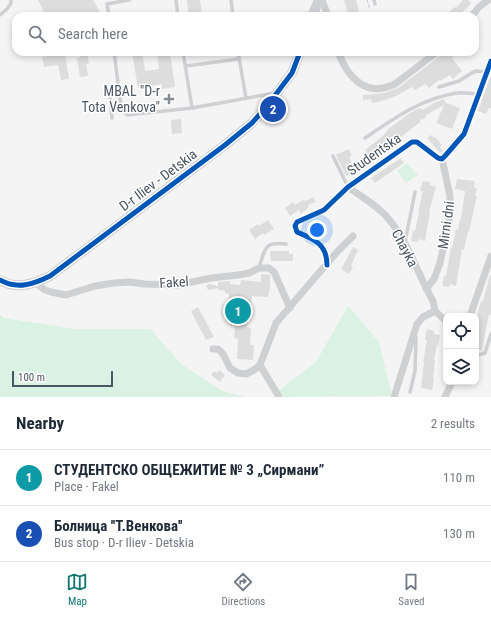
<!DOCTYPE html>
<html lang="en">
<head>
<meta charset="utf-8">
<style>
  body { margin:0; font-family:"Roboto Condensed",sans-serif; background:#f6f6f7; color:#1f2937 }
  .controls { position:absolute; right:12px; bottom:12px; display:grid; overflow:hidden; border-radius:8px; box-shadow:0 2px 6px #0003 }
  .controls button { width:36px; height:36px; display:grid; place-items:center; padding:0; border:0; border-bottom:1px solid #e0e1e3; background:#fff; color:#1f2937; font:20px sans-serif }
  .scale { position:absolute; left:12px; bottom:10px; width:101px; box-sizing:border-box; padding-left:4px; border:2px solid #4a5661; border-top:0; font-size:11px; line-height:14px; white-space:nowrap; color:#4a5661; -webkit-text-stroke:3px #fff; paint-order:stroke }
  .you { position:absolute; left:317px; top:230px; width:14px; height:14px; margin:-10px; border:3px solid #fff; border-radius:50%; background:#1a73e8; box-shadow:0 0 0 6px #1a73e833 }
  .badge { display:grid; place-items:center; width:26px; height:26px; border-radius:50%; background:#0f766e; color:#fff; font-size:13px; font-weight:700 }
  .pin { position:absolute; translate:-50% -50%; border:2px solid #fff; box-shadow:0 1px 4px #0006 }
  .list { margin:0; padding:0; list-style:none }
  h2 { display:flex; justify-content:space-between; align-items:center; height:52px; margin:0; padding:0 16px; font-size:17px }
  h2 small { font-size:13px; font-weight:400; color:#747a83 }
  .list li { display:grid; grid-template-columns:26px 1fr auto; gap:12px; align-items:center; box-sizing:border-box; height:56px; padding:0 16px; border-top:1px solid #e0e1e3 }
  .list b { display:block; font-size:15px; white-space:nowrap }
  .list p { margin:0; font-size:13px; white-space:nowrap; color:#747a83 }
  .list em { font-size:13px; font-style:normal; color:#747a83 }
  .icon { flex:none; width:22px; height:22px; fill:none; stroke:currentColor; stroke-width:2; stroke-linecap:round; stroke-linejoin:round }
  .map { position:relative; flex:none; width:491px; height:397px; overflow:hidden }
  .search { position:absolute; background:#fff; box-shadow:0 2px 6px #0003; left:12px; right:12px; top:12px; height:44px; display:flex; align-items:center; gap:10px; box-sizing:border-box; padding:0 14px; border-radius:12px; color:#747a83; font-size:15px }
  .sheet { height:164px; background:#fff }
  nav { display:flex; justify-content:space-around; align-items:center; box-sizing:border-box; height:56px; border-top:1px solid #e0e1e3; background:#fff; font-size:11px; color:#747a83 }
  nav a { display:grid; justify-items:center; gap:2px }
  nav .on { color:#0f766e }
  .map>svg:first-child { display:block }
  .green { fill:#d9f2e3 }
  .building { fill:#ddddde }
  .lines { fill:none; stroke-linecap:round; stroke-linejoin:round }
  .path { stroke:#bcc7c4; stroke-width:1; stroke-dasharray:3 2; stroke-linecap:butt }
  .lane { stroke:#ced0d2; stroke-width:3.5 }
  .street { stroke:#ced0d2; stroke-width:7 }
  .secondary { stroke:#ced0d4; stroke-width:10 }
  .cycleway-casing { stroke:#fff; stroke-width:8 }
  .cycleway { stroke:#0057b8; stroke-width:5 }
  .poi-dot { fill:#868d94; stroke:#fff; stroke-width:1.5 }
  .labels { text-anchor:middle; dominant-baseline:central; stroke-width:3; stroke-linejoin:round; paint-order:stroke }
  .poi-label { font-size:14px; fill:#4a5661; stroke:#fff; text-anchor:end }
  .street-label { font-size:14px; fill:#4a5661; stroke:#fff }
</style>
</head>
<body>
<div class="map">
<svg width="491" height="397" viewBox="0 0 491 397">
  <rect width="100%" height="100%" fill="#f4f4f4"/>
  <path class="green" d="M 407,163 L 418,175 L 406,183 L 397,171 Z
    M 348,306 L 379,342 L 392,396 L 275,397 L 277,392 L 316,362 Z
    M 0,314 L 3,318 L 75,329 L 150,329 L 181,364 L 222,391 L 245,397 L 0,397 Z"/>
  <path class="building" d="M 38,0 L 93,0 L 102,16 L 46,16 Z
    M 187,0 L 200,0 L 202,16 L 189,16 Z
    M 344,0 L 356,0 L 359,11 L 355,12 L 356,16 L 349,16 Z
    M 463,0 L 468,0 L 471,3 L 466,9 L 456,16 L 446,16 L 454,7 L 456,8 Z
    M 79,52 L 87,52 L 89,63 L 86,64 L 88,76 L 80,77 L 77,58 L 80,58 Z
    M 132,52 L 142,52 L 145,71 L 159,69 L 157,52 L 170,52 L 175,87 L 162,89 L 162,84 L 138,88 Z
    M 443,52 L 450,52 L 454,56 L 452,58 L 462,71 L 453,79 L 450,75 L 440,81 L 439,80 L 429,88 L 425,84 L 415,90 L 412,87 L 396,96 L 379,102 L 372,103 L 371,99 L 363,100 L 363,95 L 385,93 L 398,88 L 440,56 Z
    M 65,53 L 69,79 L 61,80 L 58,65 L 44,67 L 42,57 Z
    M 491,75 L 491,108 L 489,108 L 486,114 L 478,111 Z
    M 444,99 L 446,103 L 460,108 L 452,129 L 436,123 L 444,105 L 425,116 L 426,117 L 422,120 L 420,119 L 420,122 L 390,146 L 384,150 L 385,151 L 371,160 L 365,150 L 383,136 L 387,131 L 387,130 L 410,113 L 420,108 L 422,110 L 434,103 Z
    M 181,119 L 182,133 L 172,134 L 171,120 Z
    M 431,135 L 434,138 L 435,137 L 442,145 L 440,147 L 443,151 L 440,153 L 427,138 Z
    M 349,149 L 352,156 L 350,156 L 350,159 L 356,172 L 346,176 L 336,155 Z
    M 401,158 L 404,163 L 375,183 L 371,178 Z
    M 457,179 L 475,181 L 474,188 L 477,188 L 475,196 L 477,196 L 469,232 L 468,231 L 464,250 L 462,249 L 456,286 L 450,284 L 449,287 L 442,286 L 444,276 L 446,276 L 451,247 L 452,248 L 456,229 L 458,230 L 460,219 L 461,219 L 465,191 L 455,189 Z
    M 423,181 L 430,182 L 430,185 L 436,187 L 429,212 L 430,212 L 425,241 L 418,239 L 418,242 L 411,241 L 413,230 L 415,231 L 419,213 L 418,213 L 423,191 L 420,191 Z
    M 313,197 L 316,202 L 308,205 L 309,207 L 301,214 L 299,210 L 290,216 L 285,208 L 293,202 L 295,205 L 301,201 L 304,200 L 305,201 Z
    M 268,220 L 274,229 L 264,235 L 263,233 L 255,239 L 249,230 L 258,224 L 259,226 Z
    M 353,247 L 358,250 L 351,266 L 353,267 L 349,274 L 341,269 Z
    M 270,251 L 289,251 L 289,254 L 293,254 L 293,261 L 271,261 Z
    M 261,274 L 270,275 L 270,287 L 268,297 L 252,296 L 251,307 L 249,307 L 247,327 L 251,328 L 250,345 L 254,345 L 253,360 L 237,359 L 238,339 L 234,338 L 235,326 L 231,326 L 232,306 L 228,305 L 229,294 L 225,293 L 225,291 L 218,290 L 218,288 L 208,290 L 206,286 L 209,284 L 218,286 L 218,282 L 230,281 L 230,284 L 240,285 L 241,280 L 261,282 Z
    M 490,275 L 491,275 L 491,315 L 489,314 L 482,350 L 476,349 L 476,319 L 481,301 L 483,301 Z
    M 198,307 L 214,337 L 209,339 L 206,340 L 191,311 Z
    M 427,329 L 434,331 L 434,334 L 440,335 L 438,346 L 437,345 L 434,360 L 435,360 L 433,379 L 434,379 L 432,390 L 421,388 L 424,362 L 423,362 L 427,340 L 425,339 Z
    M 219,370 L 225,375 L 220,382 L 211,375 L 214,371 L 217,373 Z"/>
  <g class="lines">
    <path class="path" d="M 367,0 L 370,10"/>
    <path class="lane" d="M 176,0 L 178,16
      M 231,0 L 233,16
      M 374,0 L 375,4
      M 0,15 L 7,9 L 11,3 L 11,0
      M 109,16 L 107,4 L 129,0
      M 114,52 L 121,106 L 127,115 L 192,108 L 275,93
      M 183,52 L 192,108
      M 238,52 L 246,98
      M 186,66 L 239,59
      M 439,87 L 459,81 L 475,71 L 487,72
      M 112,118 L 110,96 L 113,92 L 119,91
      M 365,138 C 393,119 422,98 457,93 C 463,92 471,94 478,94
      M 333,156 L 348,187
      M 405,242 L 415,192
      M 259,268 C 265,249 264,241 286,244
      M 476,354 L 478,355 L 485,353 L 491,334
      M 410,392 L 415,371 L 416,337"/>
    <path class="street" d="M 322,0 L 328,16
      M 472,16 L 479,7 L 488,0
      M 338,52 C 348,78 366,98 395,84 L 437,52
      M 348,187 C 360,196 375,204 385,215 C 406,236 418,275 433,301 L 435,311 L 446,321
      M 327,265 C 327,244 314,239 297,232 L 295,226 L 297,222 L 324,210 L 348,187 L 412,142 L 417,142 L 438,158 L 442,159 L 445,156 L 464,134 L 491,61
      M 36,283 L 45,290 L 51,292 L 66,295 L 95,286 L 114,283 L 130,282 L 144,284 L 178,285 L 211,278 L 238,275 L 249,273 L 259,268 L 269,268 L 274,272 L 290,308
      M 426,289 L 434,279 L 440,263 L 449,222 L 450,196 L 442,159
      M 470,316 L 491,256
      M 213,349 L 218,349 L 223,354 L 230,368 L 238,373 L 246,374 L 254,370 L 260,365 L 276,323 L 337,252 L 353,236
      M 260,365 L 279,397
      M 394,397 L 417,324 L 423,317 L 435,311
      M 445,397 L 452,382"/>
    <path class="secondary" d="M 312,16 L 319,0
      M 0,280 C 17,290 34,284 50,276 L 225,145 L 252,123 L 267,106 L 292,73 L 300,52"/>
    <g class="cycleway-casing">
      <path id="cycleway" d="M 327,265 C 327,244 314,239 297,232 L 295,226 L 297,222 L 324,210 L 348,187 L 412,142 L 417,142 L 438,158 L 442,159 L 445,156 L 464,134 L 491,61
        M 0,280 C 17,290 34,284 50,276 L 225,145 L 252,123 L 267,106 L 292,73 L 300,52"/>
    </g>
    <use href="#cycleway" class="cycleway"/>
  </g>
  <path class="poi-dot" d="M167 93h4v4h4v4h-4v4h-4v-4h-4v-4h4z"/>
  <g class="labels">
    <g class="poi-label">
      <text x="160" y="91">MBAL "D-r<tspan x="160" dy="16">Tota Venkova"</tspan></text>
    </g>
    <g class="street-label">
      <text transform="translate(374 154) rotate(-35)">Studentska</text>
      <text transform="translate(158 180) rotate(-37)">D-r Iliev - Detskia</text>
      <text transform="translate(446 225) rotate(-82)">Mirni dni</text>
      <text transform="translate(405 248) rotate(62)">Chayka</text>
      <text transform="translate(174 282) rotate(-4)">Fakel</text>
    </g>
  </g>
</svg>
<div class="controls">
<button><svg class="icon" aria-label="locate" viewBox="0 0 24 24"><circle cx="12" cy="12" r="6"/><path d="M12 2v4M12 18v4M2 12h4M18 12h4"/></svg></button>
<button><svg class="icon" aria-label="layers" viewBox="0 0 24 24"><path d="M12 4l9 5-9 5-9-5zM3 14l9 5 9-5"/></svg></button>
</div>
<div class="scale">100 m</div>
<div class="you"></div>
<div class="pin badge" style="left:238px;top:311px;background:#0f9aa8">1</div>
<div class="pin badge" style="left:273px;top:109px;background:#1a4fb4">2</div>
<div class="search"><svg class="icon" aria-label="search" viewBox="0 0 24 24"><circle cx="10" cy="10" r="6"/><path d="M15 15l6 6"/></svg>Search here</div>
</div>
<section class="sheet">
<h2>Nearby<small>2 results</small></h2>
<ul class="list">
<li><span class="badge" style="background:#0f9aa8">1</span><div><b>СТУДЕНТСКО ОБЩЕЖИТИЕ № 3 „Сирмани”</b><p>Place · Fakel</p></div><em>110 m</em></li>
<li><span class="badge" style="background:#1a4fb4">2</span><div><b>Болница ''Т.Венкова''</b><p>Bus stop · D-r Iliev - Detskia</p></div><em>130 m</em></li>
</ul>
</section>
<nav>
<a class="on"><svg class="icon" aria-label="map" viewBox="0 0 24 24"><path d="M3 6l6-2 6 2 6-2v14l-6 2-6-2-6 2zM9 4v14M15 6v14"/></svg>Map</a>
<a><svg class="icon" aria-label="directions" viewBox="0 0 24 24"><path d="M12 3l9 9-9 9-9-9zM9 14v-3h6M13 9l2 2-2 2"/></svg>Directions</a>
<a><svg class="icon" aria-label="saved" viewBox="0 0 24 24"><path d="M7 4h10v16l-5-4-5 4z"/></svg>Saved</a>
</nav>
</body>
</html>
